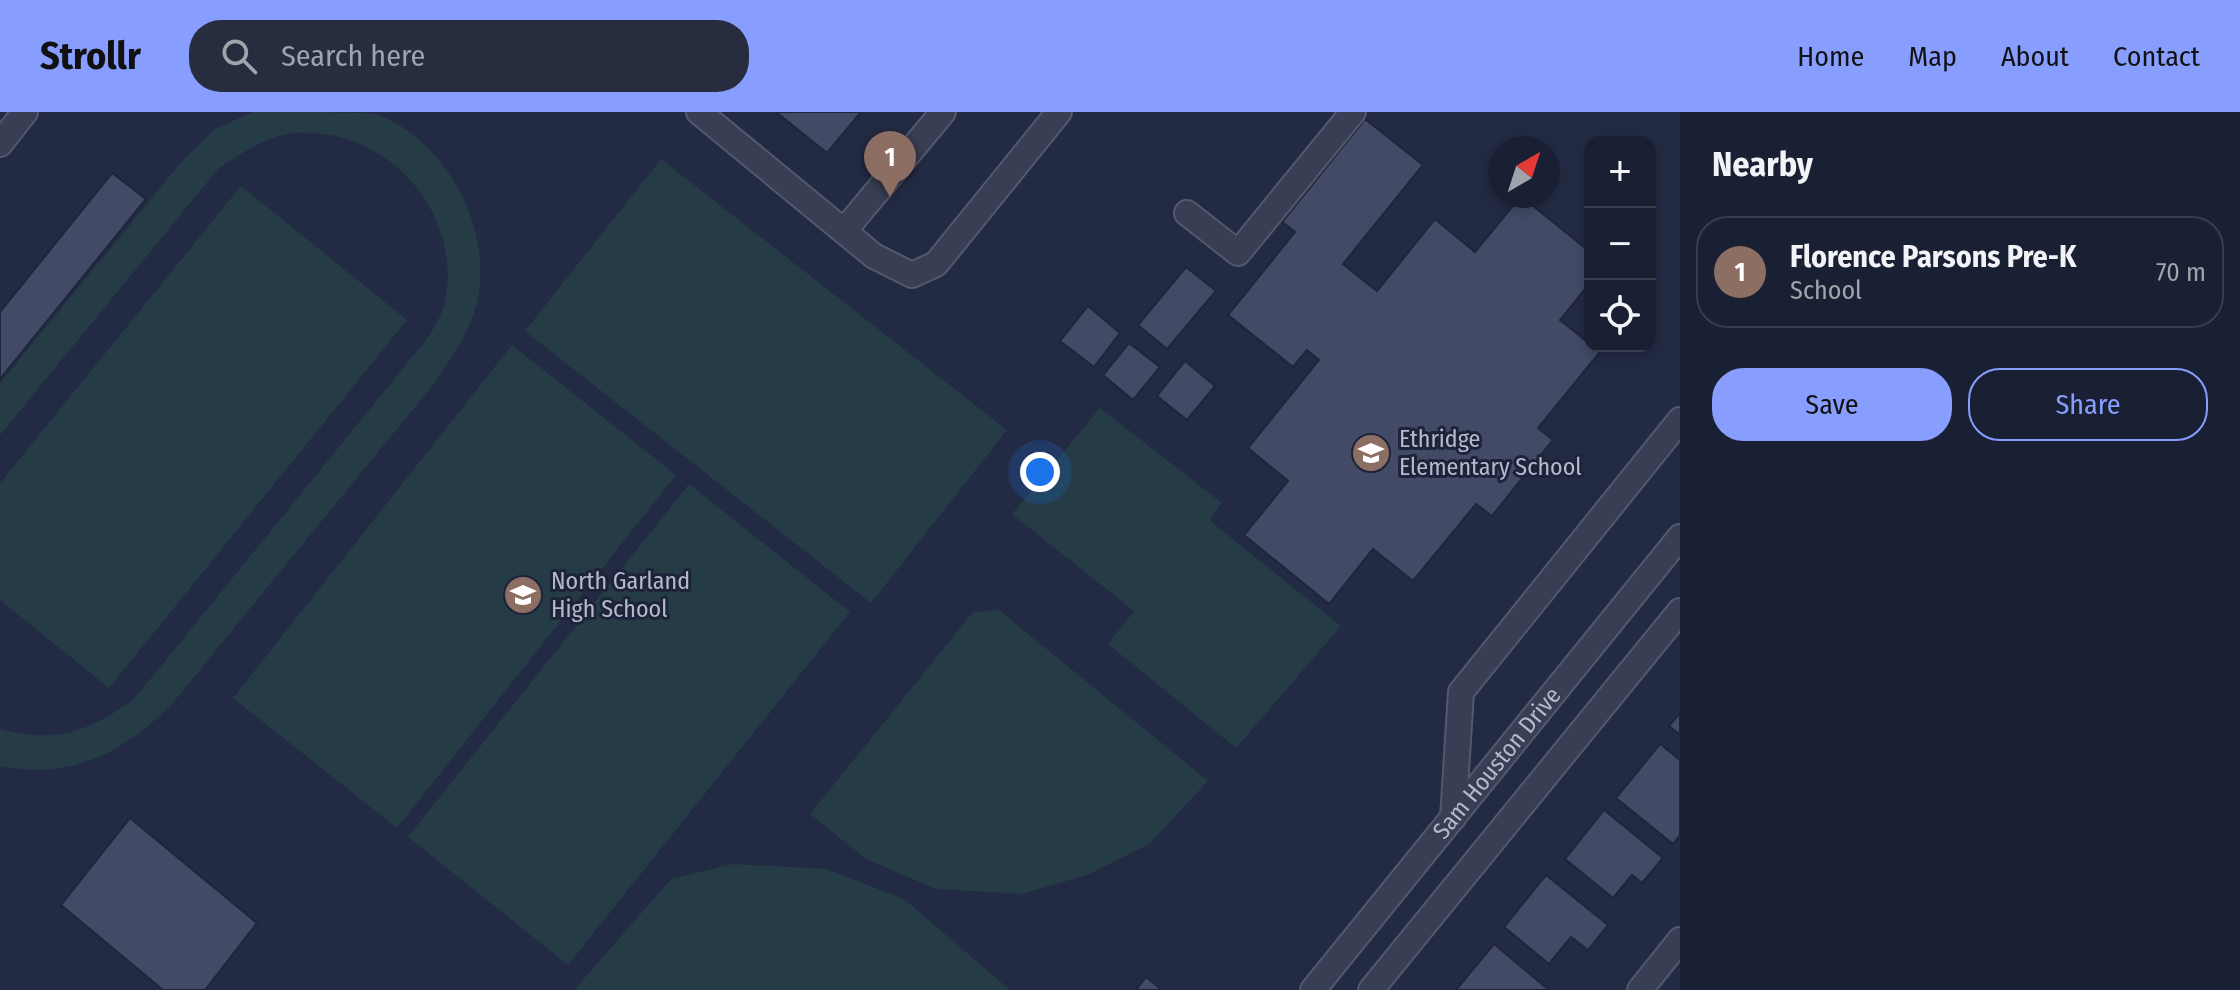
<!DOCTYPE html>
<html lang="en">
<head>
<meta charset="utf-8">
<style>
  body { margin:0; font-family:"Fira Sans Condensed",sans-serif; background:#272d3f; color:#f1f3f6 }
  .controls { position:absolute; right:24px; top:24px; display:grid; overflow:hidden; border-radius:16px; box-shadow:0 4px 12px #0003 }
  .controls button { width:72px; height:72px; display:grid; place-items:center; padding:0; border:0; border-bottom:2px solid #383e4e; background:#1a2033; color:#f1f3f6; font:40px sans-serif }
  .compass { position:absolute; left:1488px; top:24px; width:72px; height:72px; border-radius:50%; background:#1a2033; box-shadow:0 4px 12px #0003; rotate:39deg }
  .you { position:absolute; left:1040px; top:360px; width:28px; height:28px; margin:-20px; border:6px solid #fff; border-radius:50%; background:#1a73e8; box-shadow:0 0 0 12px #1a73e833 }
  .badge { display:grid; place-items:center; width:52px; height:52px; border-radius:50%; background:#889eff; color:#fff; font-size:26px; font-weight:700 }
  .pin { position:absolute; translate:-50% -66px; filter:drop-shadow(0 2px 4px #0008) }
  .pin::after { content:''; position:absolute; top:42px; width:28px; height:24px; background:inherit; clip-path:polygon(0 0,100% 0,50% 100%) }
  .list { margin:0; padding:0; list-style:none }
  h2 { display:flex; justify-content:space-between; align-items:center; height:104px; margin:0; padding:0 32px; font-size:34px }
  h2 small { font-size:26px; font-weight:400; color:#9fa3ac }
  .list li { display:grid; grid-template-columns:52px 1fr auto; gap:24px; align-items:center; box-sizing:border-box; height:112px; margin:0 16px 16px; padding:0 16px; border:2px solid #383e4e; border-radius:32px }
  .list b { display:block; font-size:30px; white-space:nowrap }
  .list p { margin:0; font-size:26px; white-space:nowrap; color:#9fa3ac }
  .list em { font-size:26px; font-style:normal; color:#9fa3ac }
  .actions { display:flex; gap:16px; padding:24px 32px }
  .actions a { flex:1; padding:18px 0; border:2px solid #889eff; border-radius:32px; text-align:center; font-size:28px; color:#889eff }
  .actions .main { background:#889eff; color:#111 }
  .icon { flex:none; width:44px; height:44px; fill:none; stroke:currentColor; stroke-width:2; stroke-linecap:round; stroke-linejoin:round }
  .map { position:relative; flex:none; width:1680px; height:878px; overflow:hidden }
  header { display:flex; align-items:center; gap:48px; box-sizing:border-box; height:112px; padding:0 40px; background:#889eff; color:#111 }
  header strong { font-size:38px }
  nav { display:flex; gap:44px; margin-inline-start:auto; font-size:28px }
  .search { width:560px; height:72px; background:#272d3f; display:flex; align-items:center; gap:20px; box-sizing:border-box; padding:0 28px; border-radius:32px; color:#9fa3ac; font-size:30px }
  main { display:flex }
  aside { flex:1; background:#1a2033 }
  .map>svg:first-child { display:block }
  .green { fill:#253b45 }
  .building { fill:#424a66; stroke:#1f253a; stroke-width:2 }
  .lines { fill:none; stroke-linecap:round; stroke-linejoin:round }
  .minor-casing { stroke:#53596d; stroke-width:28 }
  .minor { stroke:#383e53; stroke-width:24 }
  .labels { text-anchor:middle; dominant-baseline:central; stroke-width:6; stroke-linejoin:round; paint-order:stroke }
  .poi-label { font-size:24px; fill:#b5b9cd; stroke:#1d2339; text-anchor:start }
  .street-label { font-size:24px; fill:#b5b9cd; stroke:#1d2339 }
</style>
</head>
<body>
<header>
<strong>Strollr</strong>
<div class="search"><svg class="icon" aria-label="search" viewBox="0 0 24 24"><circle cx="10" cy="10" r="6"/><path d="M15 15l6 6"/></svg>Search here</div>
<nav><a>Home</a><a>Map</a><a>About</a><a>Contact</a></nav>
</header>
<main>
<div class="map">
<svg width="1680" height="878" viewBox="0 0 1680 878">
  <rect width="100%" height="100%" fill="#232b44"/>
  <path class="green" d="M 253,0 C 282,0 352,0 376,2 C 446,28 492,114 478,186 C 472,216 453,243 437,268 L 171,593 C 121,642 71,668 0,654 L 0,617 C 55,632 90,620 135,586 L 430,223 C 435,213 443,201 445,190 C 463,99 387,15 296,21 C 267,23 242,41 218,57 L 0,323 L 0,271 L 183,48 L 215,17 Z
    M 661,47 L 1007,318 L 871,491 L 525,219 Z
    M 241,74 L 407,208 L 109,576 L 0,488 L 0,371 Z
    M 512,233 L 676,363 L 397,716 L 233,586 Z
    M 1100,296 L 1222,391 L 1209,408 L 1341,514 L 1236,636 L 1108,532 L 1134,499 L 1012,402 Z
    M 689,372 L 850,500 L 568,853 L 408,725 Z
    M 999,498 L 1208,669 L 1149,732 L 1087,763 L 1021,782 L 936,777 L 866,747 L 810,702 L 973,500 Z
    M 733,752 L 826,757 L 904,787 L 1010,878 L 574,878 L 671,767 Z"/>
  <path class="building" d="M 776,0 L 861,0 L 827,41 Z
    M 1365,7 L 1423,53 L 1343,152 L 1377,179 L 1435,107 L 1475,140 L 1521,84 L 1590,140 L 1590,171 L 1560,208 L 1600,240 L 1538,316 L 1553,328 L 1492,404 L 1476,392 L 1413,469 L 1373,437 L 1329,492 L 1244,423 L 1288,369 L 1248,336 L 1319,248 L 1307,238 L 1293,255 L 1228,203 L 1295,120 L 1282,110 Z
    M 112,61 L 146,87 L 0,267 L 0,200 Z
    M 1186,155 L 1216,179 L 1167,237 L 1138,213 Z
    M 1088,194 L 1120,221 L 1094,255 L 1060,229 Z
    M 1129,231 L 1160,255 L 1133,288 L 1103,263 Z
    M 1185,249 L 1215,274 L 1187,308 L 1157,284 Z
    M 1680,601 L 1680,623 L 1669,614 Z
    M 1660,632 L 1680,648 L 1680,723 L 1673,732 L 1616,686 Z
    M 1604,698 L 1663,746 L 1642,771 L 1632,763 L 1613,786 L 1565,747 Z
    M 130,706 L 257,811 L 205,878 L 163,878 L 61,793 Z
    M 1546,763 L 1608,813 L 1588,838 L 1571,825 L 1549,852 L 1504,815 Z
    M 1494,832 L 1549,878 L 1456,878 Z
    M 1146,865 L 1162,878 L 1136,878 Z"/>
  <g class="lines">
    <g class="minor-casing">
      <g id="minor">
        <path d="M 699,0 L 874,144 L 912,163 L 936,152 L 1059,0"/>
        <path d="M 0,32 L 25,0"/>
        <path d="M 1187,101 L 1238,141 L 1353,0"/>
        <path d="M 844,119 L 943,0"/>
        <path d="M 1453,706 L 1461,580 L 1680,308"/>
        <path id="s1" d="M 1313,878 L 1680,425"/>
        <path d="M 1371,878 L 1680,499"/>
        <path d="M 1640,878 L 1680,828"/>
      </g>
    </g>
    <use href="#minor" class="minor"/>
  </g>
  <defs>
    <g id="school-disc" transform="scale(2)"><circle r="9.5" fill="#8d6e63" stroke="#1d2339"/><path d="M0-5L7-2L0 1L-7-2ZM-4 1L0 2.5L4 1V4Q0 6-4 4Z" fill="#fff"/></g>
  </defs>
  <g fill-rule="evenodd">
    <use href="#school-disc" x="1371" y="341"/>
    <use href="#school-disc" x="523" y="483"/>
  </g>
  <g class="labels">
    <g class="poi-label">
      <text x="1399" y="327">Ethridge<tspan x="1399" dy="28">Elementary School</tspan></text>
      <text x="551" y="469">North Garland<tspan x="551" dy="28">High School</tspan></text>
    </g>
    <g class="street-label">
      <text stroke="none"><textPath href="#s1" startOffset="292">Sam Houston Drive</textPath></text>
    </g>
  </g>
</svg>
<div class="controls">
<button>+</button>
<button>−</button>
<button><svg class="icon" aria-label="locate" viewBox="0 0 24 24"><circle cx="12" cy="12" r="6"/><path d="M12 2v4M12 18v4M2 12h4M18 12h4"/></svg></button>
</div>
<svg class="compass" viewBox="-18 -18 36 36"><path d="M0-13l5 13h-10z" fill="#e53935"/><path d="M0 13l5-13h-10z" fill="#9fa3ac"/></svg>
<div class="you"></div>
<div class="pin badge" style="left:890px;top:85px;background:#8d6e63">1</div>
</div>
<aside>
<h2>Nearby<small></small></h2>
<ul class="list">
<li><span class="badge" style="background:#8d6e63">1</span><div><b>Florence Parsons Pre-K</b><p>School</p></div><em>70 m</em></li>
</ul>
<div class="actions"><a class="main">Save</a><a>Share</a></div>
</aside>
</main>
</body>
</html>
